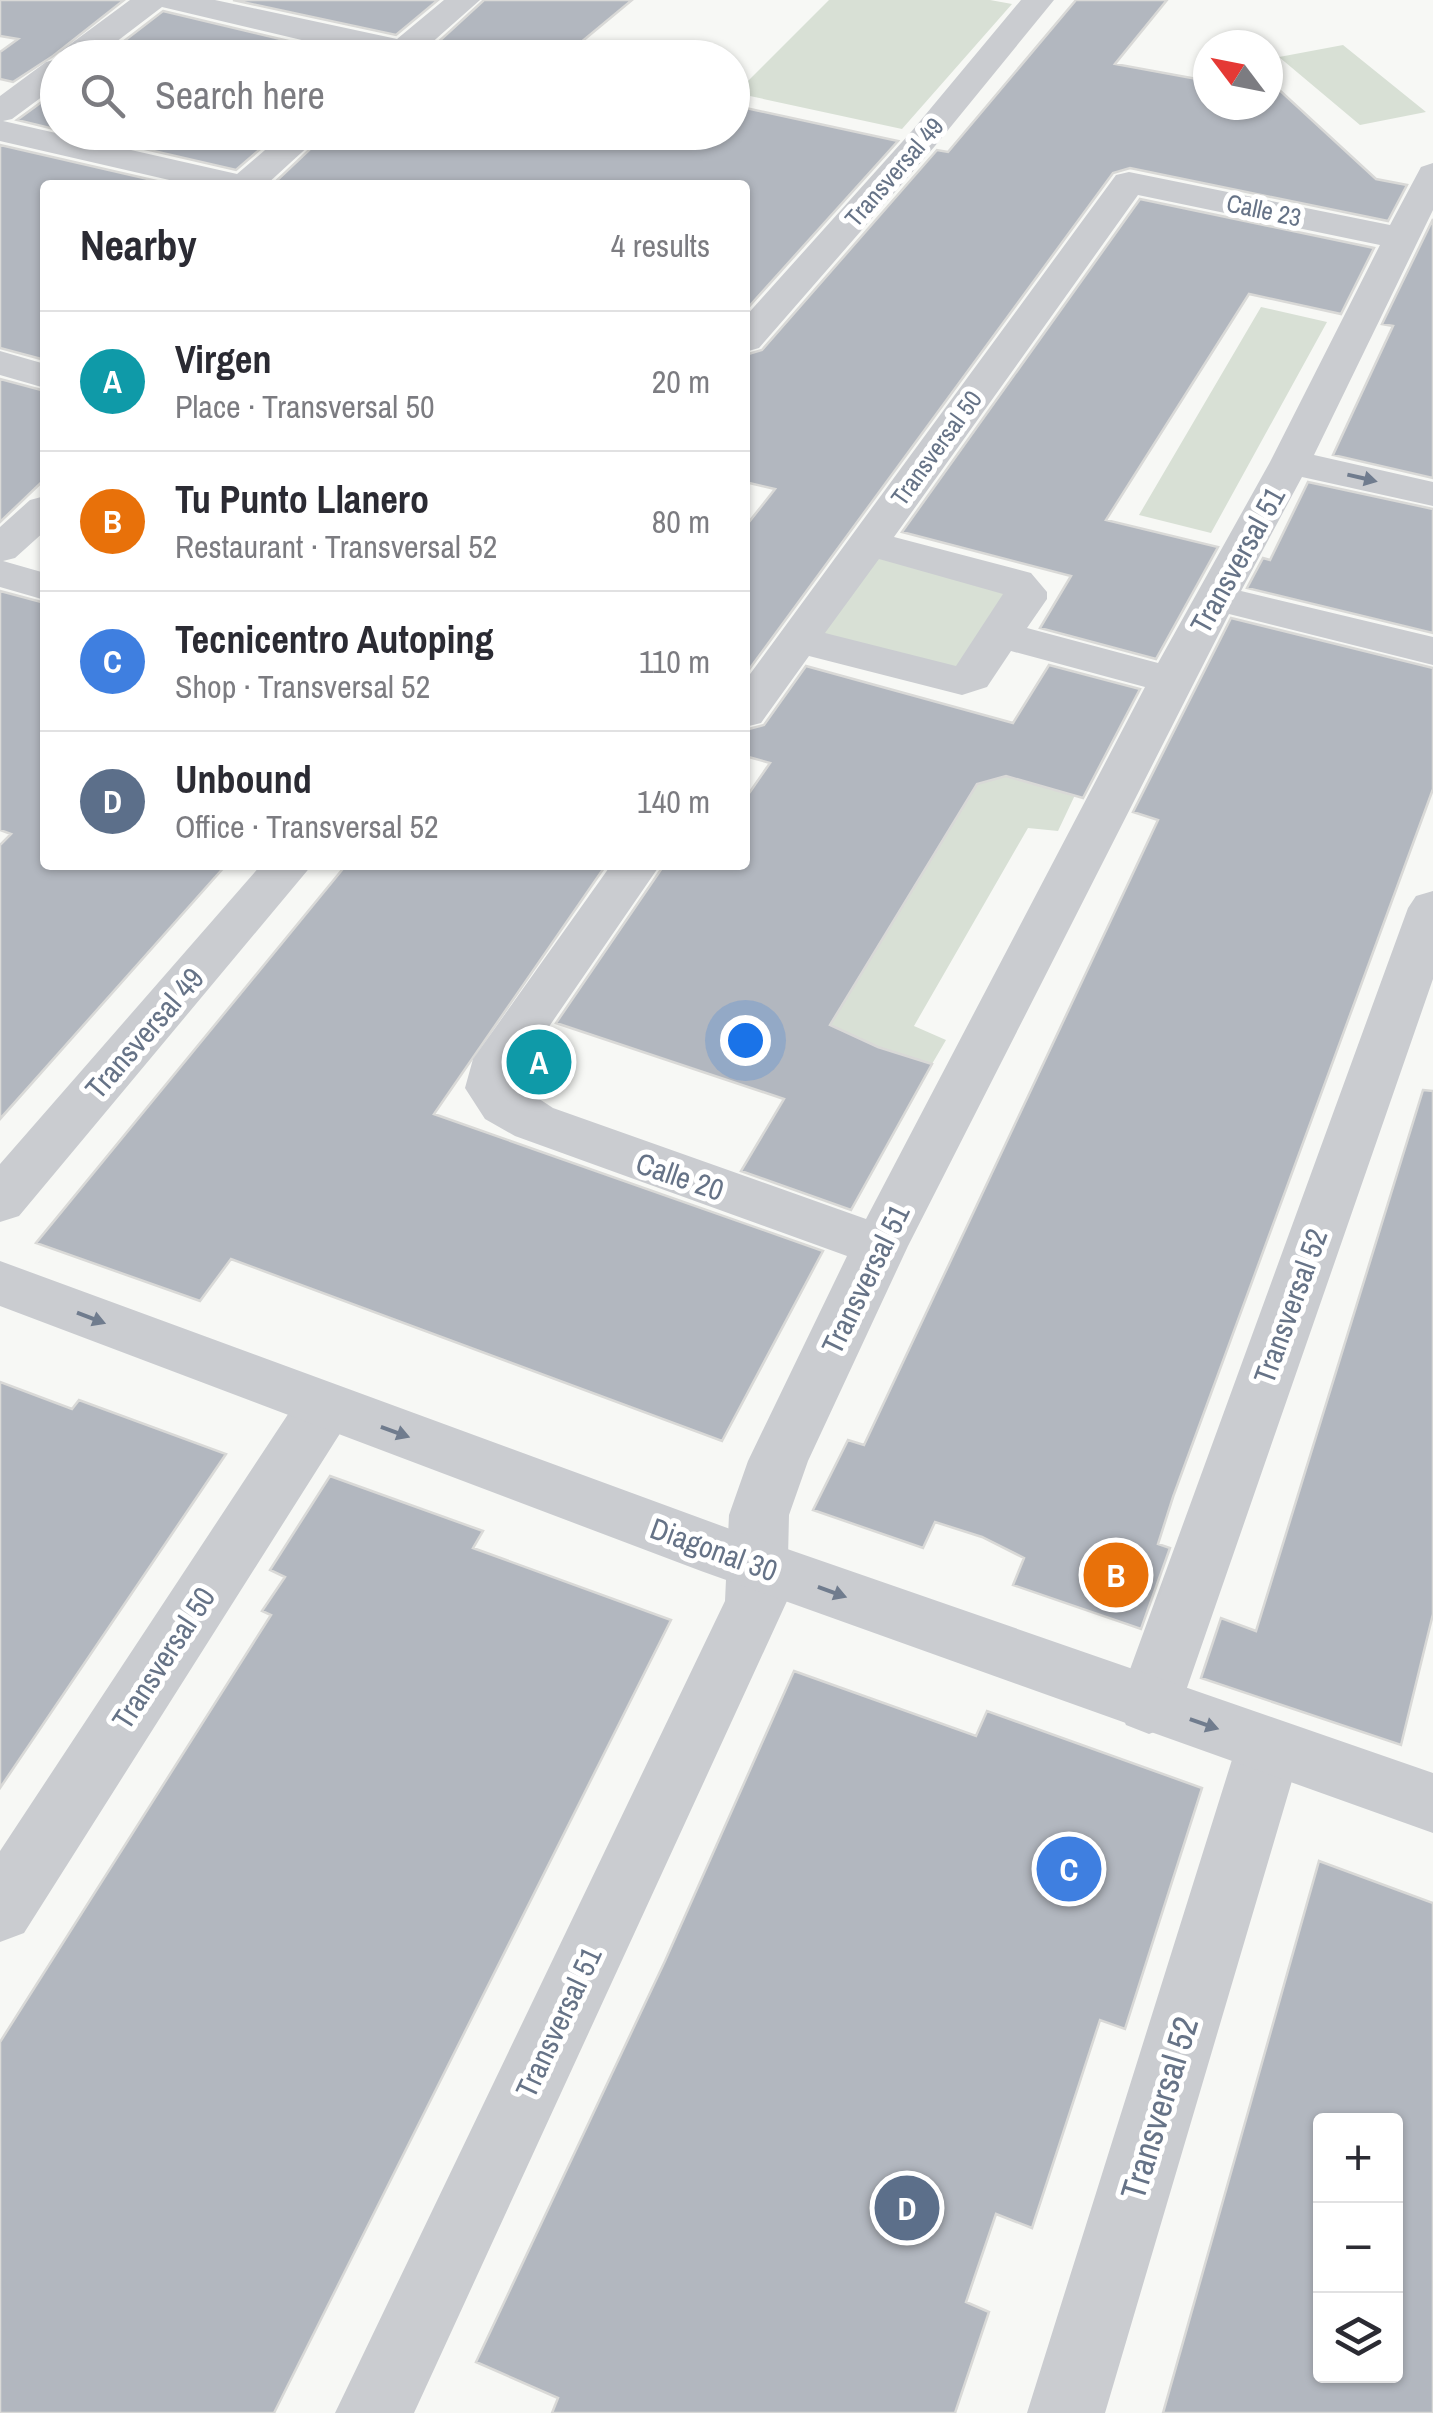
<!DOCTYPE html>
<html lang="en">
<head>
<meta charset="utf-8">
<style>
  body { margin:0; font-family:"Archivo Narrow",sans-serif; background:#f2f2f3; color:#2b2b33 }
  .controls { position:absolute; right:30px; bottom:30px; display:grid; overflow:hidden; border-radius:10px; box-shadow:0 2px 8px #0004 }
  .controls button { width:90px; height:90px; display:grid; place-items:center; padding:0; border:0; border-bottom:2px solid #e1e1e2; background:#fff; color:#2b2b33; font:50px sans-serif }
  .compass { position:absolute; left:1193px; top:30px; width:90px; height:90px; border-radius:50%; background:#fff; box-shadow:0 2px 8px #0004; rotate:302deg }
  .you { position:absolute; left:745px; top:1040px; width:35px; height:35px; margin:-25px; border:8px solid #fff; border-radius:50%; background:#1a73e8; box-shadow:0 0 0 15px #1a73e833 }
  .badge { display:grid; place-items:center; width:65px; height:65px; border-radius:50%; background:#e96e23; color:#fff; font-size:32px; font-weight:700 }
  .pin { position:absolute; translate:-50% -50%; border:5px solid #fff; box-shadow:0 2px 10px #0006 }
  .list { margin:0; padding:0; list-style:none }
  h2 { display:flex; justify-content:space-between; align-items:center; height:130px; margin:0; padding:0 40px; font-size:42px }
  h2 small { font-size:32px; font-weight:400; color:#7c7c81 }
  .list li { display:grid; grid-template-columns:65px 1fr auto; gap:30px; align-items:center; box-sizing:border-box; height:140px; padding:0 40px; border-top:2px solid #e1e1e2 }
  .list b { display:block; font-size:38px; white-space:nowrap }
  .list p { margin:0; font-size:32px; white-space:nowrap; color:#7c7c81 }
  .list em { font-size:32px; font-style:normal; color:#7c7c81 }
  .icon { flex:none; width:55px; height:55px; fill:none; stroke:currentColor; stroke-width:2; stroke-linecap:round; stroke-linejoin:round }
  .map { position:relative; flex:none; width:1433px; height:2413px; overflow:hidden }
  .search { position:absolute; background:#fff; box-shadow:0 2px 8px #0004; left:40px; top:40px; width:710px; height:110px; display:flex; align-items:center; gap:25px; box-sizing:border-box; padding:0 35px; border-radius:55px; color:#7c7c81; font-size:38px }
  .panel { position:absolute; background:#fff; box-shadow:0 2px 8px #0004; left:40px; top:180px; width:710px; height:690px; border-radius:10px }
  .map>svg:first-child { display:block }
  .green { fill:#d8e0d5 }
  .building { fill:#b2b7bf; stroke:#d9d9d7; stroke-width:2.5; fill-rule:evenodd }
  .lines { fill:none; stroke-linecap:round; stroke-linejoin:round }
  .minor { fill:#caccd0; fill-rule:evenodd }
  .tertiary { fill:#caccd0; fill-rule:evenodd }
  .oneway { fill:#707c8e }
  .labels { text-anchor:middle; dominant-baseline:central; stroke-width:10; stroke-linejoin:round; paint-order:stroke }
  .far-street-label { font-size:25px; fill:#667387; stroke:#fff }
  .street-label { font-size:30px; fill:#667387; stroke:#fff }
  .near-street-label { font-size:35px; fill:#667387; stroke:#fff }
</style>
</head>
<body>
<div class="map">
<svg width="1433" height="2413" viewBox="0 0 1433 2413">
  <rect width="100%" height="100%" fill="#f7f8f5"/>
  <path class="green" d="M 829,0 L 990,0 L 1012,4 L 902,129 L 736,93 Z
    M 1343,45 L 1426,112 L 1360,125 L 1279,57 Z
    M 1261,307 L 1327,322 L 1211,533 L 1139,515 Z
    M 875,555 L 1011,591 L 955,677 L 815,638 Z
    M 985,770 L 1075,795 L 1058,831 L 1028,828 L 914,1026 L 946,1040 L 932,1064 L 827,1031 Z"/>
  <path class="building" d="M 0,0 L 124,0 L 53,56 L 13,82 L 0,79 L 0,52 L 18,39 L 0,36 Z
    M 233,0 L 438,0 L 396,35 Z
    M 484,0 L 632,0 L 562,58 L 456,58 L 450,47 L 436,44 Z
    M 1076,0 L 1167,0 L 1115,64 L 1208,81 L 1208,105 L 1268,105 L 1268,86 L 1274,85 L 1376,179 L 1407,185 L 1388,221 L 1130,168 L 1113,173 L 745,675 L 745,527 L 775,489 L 745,482 L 745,355 L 762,350 L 937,150 L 948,152 Z
    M 163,11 L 360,58 L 102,58 Z
    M 58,90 L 58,130 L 17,120 Z
    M 732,105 L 898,141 L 745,311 L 745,185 L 272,185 L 328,132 L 732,132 Z
    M 71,132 L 280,132 L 236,170 Z
    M 0,145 L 174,185 L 45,185 L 45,360 L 0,348 Z
    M 1140,199 L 1374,248 L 1341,314 L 1249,294 L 1106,520 L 1218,547 L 1156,659 L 1040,628 L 1071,576 L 902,532 Z
    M 1433,219 L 1433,478 L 1333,455 L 1393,326 L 1382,324 Z
    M 0,379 L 45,391 L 45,479 L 0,522 Z
    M 1308,482 L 1433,509 L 1433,633 L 1247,588 L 1263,558 L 1270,560 Z
    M 0,591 L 45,603 L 45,865 L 226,865 L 0,1119 L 0,845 L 11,834 L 0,830 Z
    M 1231,618 L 1433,668 L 1433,789 L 1173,1497 L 1158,1544 L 1170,1548 L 1141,1629 L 1013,1585 L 1024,1558 L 982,1537 L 935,1522 L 923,1548 L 813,1510 L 848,1440 L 864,1445 L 1086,973 L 1158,820 L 1133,812 Z
    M 1049,665 L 1140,689 L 1083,798 L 1006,776 L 977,784 L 830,1025 L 878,1047 L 932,1064 L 851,1210 L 741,1171 L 784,1099 L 556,1023 L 664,865 L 745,865 L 745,799 L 770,763 L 745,756 L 745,730 L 764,725 L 806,666 L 1013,723 Z
    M 346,865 L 606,865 L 434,1114 L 823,1251 L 722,1441 L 231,1259 L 200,1301 L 36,1243 Z
    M 1423,1090 L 1433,1091 L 1433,1614 L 1401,1745 L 1201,1678 L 1221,1618 L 1256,1631 Z
    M 0,1382 L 72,1409 L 79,1400 L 226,1454 L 0,1788 Z
    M 330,1476 L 483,1531 L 473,1548 L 671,1620 L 274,2413 L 0,2413 L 0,2042 L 271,1615 L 262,1611 L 285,1577 L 270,1570 Z
    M 794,1671 L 976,1736 L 987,1711 L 1202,1788 L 1125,2029 L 1100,2020 L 1032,2228 L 996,2214 L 966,2302 L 989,2312 L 955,2413 L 552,2413 L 558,2398 L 476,2362 L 665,1961 Z
    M 1319,1861 L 1433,1903 L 1433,2413 L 1163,2413 ZM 1320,2120 L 1396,2120 L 1396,2376 L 1320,2376 Z"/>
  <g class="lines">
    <path class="minor" d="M 130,0 L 215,0 L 397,39 L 444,0 L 480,0 L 428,46 L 449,51 L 453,58 L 378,58 L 162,7 L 95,58 L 58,58 L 58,85 L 12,119 L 3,121 L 237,174 L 286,132 L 324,132 L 266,185 L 191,185 L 0,141 L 0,96 L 46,62 L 57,59 L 56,58 L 61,51 Z
      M 1021,0 L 1054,0 L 935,146 L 759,348 L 745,352 L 745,317 L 911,132 Z
      M 1433,163 L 1433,210 L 1314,455 L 1433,482 L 1433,506 L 1302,477 L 1241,591 L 1433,637 L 1433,665 L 1229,614 L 908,1246 L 808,1461 L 789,1515 L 787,1601 L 414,2413 L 335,2413 L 725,1601 L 729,1515 L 748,1461 L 847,1256 L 515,1136 L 485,1119 L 465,1088 L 473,1059 L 611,865 L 660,865 L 524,1063 L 518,1085 L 553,1108 L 866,1219 L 1145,687 L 1011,651 L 987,687 L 962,695 L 809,656 L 761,723 L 745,727 L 745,681 L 1116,175 L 1129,172 L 1390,225 L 1421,167 ZM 1138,195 L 1380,245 L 1270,462 L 1158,663 L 1027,628 L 1047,599 L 1047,592 L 1031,573 L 894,537 ZM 879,559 L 1003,594 L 956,666 L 825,633 Z
      M 0,351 L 45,364 L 45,388 L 0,375 Z
      M 45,496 L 45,531 L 15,558 L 3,561 L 45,573 L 45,600 L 0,587 L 0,527 L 30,500 Z
      M 261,865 L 312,865 L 19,1216 L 0,1222 L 0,1164 Z
      M 1433,891 L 1433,979 L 1181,1705 L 1172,1725 L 1149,1734 L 1126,1725 L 1117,1705 L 1408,908 L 1416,896 Z
      M 325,1383 L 346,1390 L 354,1407 L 346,1424 L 24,1933 L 0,1942 L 0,1851 L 304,1390 Z
      M 1269,1718 L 1292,1726 L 1302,1747 L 1105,2413 L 1027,2413 L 1236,1747 L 1246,1726 Z"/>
    <path class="tertiary" d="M 0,1261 L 741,1533 L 1433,1773 L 1433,1833 L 701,1571 L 0,1306 Z"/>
  </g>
  <defs><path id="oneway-solid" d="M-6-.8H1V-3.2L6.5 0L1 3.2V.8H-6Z" transform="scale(2.5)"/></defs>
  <g class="oneway">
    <use href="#oneway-solid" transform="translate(1362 478) rotate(13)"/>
    <use href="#oneway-solid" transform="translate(91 1318) rotate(21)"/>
    <use href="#oneway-solid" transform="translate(395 1432) rotate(20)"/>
    <use href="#oneway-solid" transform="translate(832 1592) rotate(20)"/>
    <use href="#oneway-solid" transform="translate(1204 1724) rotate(19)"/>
  </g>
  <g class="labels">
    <g class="far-street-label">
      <text transform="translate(894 172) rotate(-49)">Transversal 49</text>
      <text transform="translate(1264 210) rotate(12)">Calle 23</text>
      <text transform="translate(936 448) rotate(-54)">Transversal 50</text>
    </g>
    <g class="street-label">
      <text transform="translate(1237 560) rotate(-61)">Transversal 51</text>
      <text transform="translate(144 1033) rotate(-49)">Transversal 49</text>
      <text transform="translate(680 1176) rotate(19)">Calle 20</text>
      <text transform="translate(865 1279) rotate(-64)">Transversal 51</text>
      <text transform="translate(1290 1306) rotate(-70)">Transversal 52</text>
      <text transform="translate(714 1549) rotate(20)">Diagonal 30</text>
      <text transform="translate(163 1658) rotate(-57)">Transversal 50</text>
      <text transform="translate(558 2022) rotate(-65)">Transversal 51</text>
    </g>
    <g class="near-street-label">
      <text transform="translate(1159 2108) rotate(-73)">Transversal 52</text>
    </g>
  </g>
</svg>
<div class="controls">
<button>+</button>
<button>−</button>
<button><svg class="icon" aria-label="layers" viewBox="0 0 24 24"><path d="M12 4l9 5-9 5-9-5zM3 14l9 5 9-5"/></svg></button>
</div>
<svg class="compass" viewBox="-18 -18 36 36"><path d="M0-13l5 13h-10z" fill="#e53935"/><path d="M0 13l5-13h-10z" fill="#7c7c81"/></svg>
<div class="you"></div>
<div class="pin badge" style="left:539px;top:1062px;background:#0f9aa8">A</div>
<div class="pin badge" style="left:1116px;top:1575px;background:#e8710a">B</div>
<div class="pin badge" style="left:1069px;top:1869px;background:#3f7fe0">C</div>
<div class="pin badge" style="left:907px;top:2208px;background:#5c6f8a">D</div>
<div class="search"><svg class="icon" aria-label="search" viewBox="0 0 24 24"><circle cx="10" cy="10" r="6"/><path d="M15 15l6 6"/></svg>Search here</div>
<section class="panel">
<h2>Nearby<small>4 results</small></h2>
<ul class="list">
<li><span class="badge" style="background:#0f9aa8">A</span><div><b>Virgen</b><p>Place · Transversal 50</p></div><em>20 m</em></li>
<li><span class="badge" style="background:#e8710a">B</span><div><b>Tu Punto Llanero</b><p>Restaurant · Transversal 52</p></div><em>80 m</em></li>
<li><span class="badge" style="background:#3f7fe0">C</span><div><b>Tecnicentro Autoping</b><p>Shop · Transversal 52</p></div><em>110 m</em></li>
<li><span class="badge" style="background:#5c6f8a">D</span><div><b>Unbound</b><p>Office · Transversal 52</p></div><em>140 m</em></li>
</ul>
</section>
</div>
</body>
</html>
